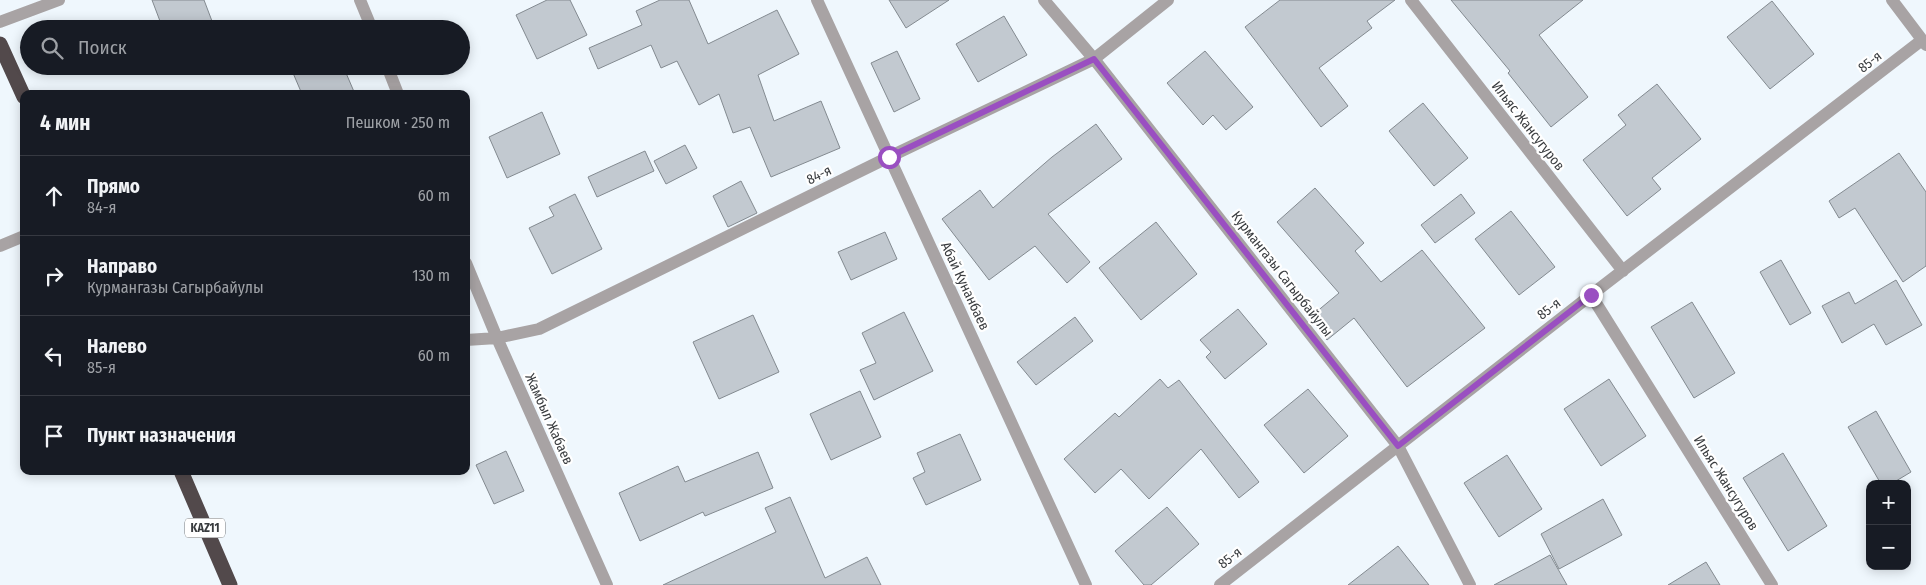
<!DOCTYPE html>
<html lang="ru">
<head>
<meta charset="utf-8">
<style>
  body { margin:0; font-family:"Fira Sans Condensed",sans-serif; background:#20242c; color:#f1f3f6 }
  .controls { position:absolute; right:15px; bottom:15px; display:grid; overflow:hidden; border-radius:10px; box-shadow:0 2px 12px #0003 }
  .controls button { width:45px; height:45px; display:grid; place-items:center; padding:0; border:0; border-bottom:1px solid #363941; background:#171b24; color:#f1f3f6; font:25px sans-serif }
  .stop { position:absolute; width:15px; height:15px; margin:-11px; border:4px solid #9a4fc1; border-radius:50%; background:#fff }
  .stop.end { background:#9a4fc1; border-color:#fff; box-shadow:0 1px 5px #0008 }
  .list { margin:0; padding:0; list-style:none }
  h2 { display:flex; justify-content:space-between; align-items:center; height:65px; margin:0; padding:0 20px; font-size:21px }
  h2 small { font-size:16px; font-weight:400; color:#9ea1a6 }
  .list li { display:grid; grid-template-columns:32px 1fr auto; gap:15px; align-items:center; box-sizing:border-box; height:80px; padding:0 20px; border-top:1px solid #363941 }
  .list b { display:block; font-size:19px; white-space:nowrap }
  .list p { margin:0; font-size:16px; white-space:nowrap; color:#9ea1a6 }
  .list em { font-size:16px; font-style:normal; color:#9ea1a6 }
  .icon { flex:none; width:28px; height:28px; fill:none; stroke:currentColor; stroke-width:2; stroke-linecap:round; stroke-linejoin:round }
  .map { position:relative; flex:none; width:1926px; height:585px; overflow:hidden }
  .search { position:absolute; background:#171b24; box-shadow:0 2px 12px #0003; left:20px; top:20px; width:450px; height:55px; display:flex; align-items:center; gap:12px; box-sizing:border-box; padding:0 18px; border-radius:28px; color:#9ea1a6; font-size:19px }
  .panel { position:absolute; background:#171b24; box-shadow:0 2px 12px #0003; left:20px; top:90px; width:450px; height:385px; border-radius:10px }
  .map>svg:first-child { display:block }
  .building { fill:#c2c9d0; stroke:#838a90 }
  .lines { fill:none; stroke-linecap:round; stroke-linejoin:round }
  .street { stroke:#a8a3a4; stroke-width:12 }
  .highway { stroke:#52494b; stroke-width:15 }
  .route { stroke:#9a4fc1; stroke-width:6 }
  .labels { text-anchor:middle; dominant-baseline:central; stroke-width:4.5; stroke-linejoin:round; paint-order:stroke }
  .shield { fill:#fff; stroke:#747679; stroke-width:1 }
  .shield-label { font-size:12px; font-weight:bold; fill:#393c3f }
  .street-label { font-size:14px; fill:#393c3f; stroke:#fff }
</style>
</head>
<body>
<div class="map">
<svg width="1926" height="585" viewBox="0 0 1926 585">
  <rect width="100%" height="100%" fill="#eff7fd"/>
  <path class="building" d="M 152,0 L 204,0 L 215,29 L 163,29 Z
    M 547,0 L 570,0 L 587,35 L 537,59 L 516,15 Z
    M 660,0 L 689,0 L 708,44 L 777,10 L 799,54 L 758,75 L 774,121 L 821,101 L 840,148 L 771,177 L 750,127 L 733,133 L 719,94 L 699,105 L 677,61 L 661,68 L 651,45 L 598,69 L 589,48 L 642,25 L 636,11 Z
    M 889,0 L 949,0 L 906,28 Z
    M 1280,0 L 1395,0 L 1367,21 L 1372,28 L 1319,68 L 1348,106 L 1321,127 L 1245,27 Z
    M 1451,0 L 1583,0 L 1539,35 L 1588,97 L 1551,127 L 1508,73 L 1510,71 Z
    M 1772,1 L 1814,54 L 1770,89 L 1727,37 Z
    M 1004,16 L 1027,55 L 978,82 L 956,44 Z
    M 897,51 L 920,99 L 894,112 L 871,63 Z
    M 1205,51 L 1253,107 L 1226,130 L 1213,115 L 1203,125 L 1167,83 Z
    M 290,66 L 343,66 L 355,94 L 302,94 Z
    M 1657,84 L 1701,139 L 1652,178 L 1661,189 L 1627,216 L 1583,160 L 1626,125 L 1618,115 Z
    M 1423,103 L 1468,158 L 1434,186 L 1389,131 Z
    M 542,112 L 560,154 L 507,178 L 489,137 Z
    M 1096,124 L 1122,159 L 1048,214 L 1090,262 L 1067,283 L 1035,246 L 989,280 L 942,219 L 980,190 L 993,208 L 1052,157 Z
    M 685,145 L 697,168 L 666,184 L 654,161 Z
    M 645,151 L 654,171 L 597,197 L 588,177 Z
    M 1899,153 L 1926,192 L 1926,266 L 1903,282 L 1855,208 L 1839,218 L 1829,201 Z
    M 741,181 L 757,213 L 728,227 L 713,196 Z
    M 1315,188 L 1364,243 L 1355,251 L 1381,282 L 1422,250 L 1485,328 L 1407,387 L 1354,318 L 1327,340 L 1309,318 L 1339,293 L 1277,222 Z
    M 575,194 L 602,249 L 552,274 L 529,228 L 554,216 L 549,207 Z
    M 1461,194 L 1475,213 L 1435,243 L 1421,225 Z
    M 1511,211 L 1555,267 L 1519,295 L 1475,239 Z
    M 1156,222 L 1197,274 L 1141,320 L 1099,268 Z
    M 885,232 L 897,259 L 851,280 L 838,252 Z
    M 1781,260 L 1811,313 L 1790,325 L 1760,272 Z
    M 1896,280 L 1922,325 L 1886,345 L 1874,324 L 1842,343 L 1822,306 L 1849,292 L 1855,304 Z
    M 1692,302 L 1735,373 L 1694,398 L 1651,327 Z
    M 1238,309 L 1267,344 L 1225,379 L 1206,357 L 1211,352 L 1200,340 Z
    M 904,312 L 933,371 L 874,400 L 860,370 L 876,363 L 862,333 Z
    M 753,315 L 779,372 L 719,399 L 693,342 Z
    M 1075,317 L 1093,341 L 1036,385 L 1017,362 Z
    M 1160,379 L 1168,388 L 1179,380 L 1259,482 L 1239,498 L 1201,449 L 1149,499 L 1121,469 L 1095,493 L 1064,459 L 1115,413 L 1119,417 Z
    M 1609,379 L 1646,436 L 1601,466 L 1564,409 Z
    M 1308,389 L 1348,436 L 1304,473 L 1264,425 Z
    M 860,391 L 881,437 L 831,460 L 810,414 Z
    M 1876,411 L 1911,472 L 1891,484 L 1881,484 L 1848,427 Z
    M 960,434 L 981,480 L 926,505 L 913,478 L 925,472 L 917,453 Z
    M 506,451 L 524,491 L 494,504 L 476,465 Z
    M 758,452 L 773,488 L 705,516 L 703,512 L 640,541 L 619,493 L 678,466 L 685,482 Z
    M 1783,453 L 1827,526 L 1788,551 L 1743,478 Z
    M 1507,455 L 1542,509 L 1499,537 L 1464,483 Z
    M 790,497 L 825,578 L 867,557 L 881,585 L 663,585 L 776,532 L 765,508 Z
    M 1603,499 L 1622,535 L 1559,569 L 1541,534 Z
    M 1167,507 L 1199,544 L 1151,585 L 1144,585 L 1115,551 Z
    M 1398,546 L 1429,585 L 1348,585 Z
    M 1550,555 L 1567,585 L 1494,585 L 1530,566 Z
    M 1706,562 L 1720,585 L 1668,585 Z"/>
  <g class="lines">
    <path class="street" d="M 360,0 L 372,29
      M 817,0 L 1086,585
      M 1044,0 L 1094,59 L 1398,446 L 1470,585
      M 1411,0 L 1623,271
      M 1892,0 L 1926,45
      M 0,22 L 59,0
      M 387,66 L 398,94
      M 0,246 L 24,236
      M 466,263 L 497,338 L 607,585
      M 1591,295 L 1772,585
      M 466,340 L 497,338 L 539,329 L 889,157 L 1094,59 L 1168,0
      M 1220,585 L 1591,295 L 1922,40"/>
    <path class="highway" d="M 0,44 L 24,97
      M 181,471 L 230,585"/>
  </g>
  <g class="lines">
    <path class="route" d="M 889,157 L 1094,59 L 1398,446 L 1591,295"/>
  </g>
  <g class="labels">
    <rect class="shield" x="185" y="518.5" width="40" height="19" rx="4"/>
    <g class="shield-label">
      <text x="205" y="528">KAZ11</text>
    </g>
    <g class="street-label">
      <text transform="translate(1870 62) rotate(-38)">85-я</text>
      <text transform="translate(1528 126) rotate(52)">Ильяс Жансугуров</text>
      <text transform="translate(819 175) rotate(-26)">84-я</text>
      <text transform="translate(1282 274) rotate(52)">Курмангазы Сагырбайулы</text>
      <text transform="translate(965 286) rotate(65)">Абай Кунанбаев</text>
      <text transform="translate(1549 309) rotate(-38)">85-я</text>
      <text transform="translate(549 419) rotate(66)">Жамбыл Жабаев</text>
      <text transform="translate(1726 483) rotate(58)">Ильяс Жансугуров</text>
      <text transform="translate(1230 558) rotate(-38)">85-я</text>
    </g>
  </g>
</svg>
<div class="controls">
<button>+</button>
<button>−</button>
</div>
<div class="stop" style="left:889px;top:157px"></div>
<div class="stop end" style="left:1591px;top:295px"></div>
<div class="search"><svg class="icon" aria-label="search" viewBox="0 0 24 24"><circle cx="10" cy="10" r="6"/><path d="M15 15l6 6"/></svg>Поиск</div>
<section class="panel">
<h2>4 мин<small>Пешком · 250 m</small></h2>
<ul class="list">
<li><svg class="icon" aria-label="ahead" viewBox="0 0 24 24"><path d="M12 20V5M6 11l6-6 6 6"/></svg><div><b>Прямо</b><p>84-я</p></div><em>60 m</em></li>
<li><svg class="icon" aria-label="right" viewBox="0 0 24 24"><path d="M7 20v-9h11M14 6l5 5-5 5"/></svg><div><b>Направо</b><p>Курмангазы Сагырбайулы</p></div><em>130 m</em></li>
<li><svg class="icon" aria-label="left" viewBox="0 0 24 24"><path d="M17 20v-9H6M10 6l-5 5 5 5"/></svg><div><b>Налево</b><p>85-я</p></div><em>60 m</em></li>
<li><svg class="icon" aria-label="arrive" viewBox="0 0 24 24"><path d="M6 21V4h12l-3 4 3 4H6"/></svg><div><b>Пункт назначения</b></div></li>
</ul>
</section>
</div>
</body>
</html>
